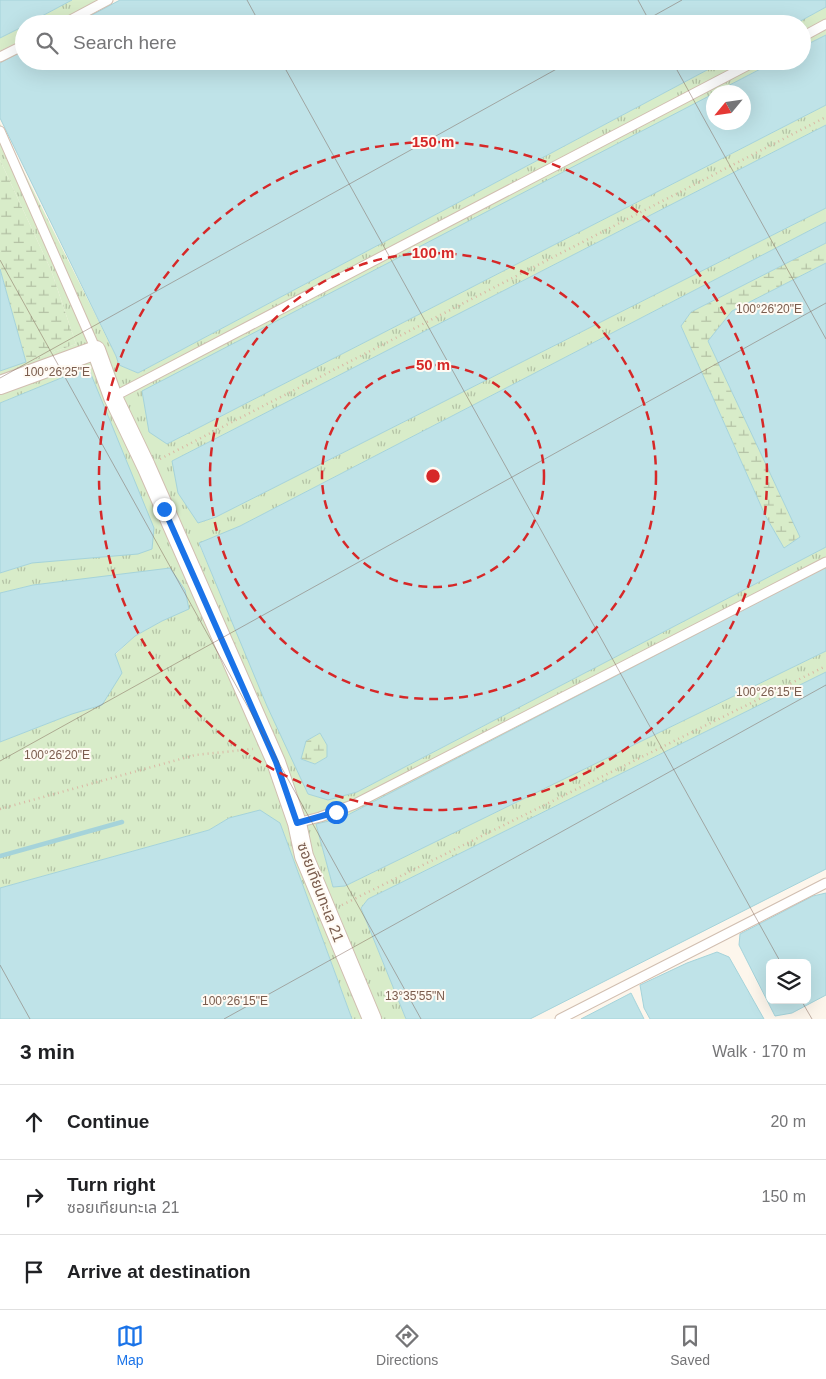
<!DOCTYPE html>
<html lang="en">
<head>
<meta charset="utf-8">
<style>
  body { margin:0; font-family:Arial,"Noto Sans Thai",sans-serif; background:#f6f6f6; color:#202124 }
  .controls { position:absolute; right:15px; bottom:15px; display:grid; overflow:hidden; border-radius:8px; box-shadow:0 5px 20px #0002 }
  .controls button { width:45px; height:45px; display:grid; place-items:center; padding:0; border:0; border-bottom:1px solid #e0e0e0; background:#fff; color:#202124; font:25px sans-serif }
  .compass { position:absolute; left:706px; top:85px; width:45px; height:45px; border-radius:50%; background:#fff; box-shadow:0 5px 20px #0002; rotate:241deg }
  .stop { position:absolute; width:15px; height:15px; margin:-11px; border:4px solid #1a73e8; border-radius:50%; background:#fff }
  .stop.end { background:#1a73e8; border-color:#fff; box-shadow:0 1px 5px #0008 }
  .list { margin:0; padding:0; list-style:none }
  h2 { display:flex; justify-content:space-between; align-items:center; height:65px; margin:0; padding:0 20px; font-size:21px }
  h2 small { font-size:16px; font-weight:400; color:#757577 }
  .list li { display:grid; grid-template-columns:32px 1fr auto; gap:15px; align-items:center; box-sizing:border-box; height:75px; padding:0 20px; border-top:1px solid #e0e0e0 }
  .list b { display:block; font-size:19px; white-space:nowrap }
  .list p { margin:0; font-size:16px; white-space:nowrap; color:#757577 }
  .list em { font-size:16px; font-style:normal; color:#757577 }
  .icon { flex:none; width:28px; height:28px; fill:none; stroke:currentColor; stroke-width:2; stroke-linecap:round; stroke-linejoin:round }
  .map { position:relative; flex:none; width:826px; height:1019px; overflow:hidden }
  .search { position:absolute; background:#fff; box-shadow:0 5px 20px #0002; left:15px; right:15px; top:15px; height:55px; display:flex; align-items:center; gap:12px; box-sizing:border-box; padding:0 18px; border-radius:28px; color:#757577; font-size:19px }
  .sheet { height:290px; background:#fff }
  nav { display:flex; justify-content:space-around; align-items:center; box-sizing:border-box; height:70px; border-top:1px solid #e0e0e0; background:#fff; font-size:14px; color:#757577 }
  nav a { display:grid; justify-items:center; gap:2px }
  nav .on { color:#1a73e8 }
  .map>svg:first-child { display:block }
  .grass { fill:url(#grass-tufts) }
  .wetland { fill:url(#wetland-marsh) }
  .water { fill:#bfe3e8; stroke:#a5d3da; fill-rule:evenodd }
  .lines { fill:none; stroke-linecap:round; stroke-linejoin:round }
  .stream { stroke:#a5d3da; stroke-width:4.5 }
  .service-casing { stroke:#d1beb0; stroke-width:11 }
  .minor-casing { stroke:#d1beb0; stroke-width:20 }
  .path { stroke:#d9b8a5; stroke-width:2.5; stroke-dasharray:1 4; stroke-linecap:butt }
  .service { stroke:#fff; stroke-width:9 }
  .minor { stroke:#fff; stroke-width:18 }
  .route { stroke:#1a73e8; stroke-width:6 }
  .ticks { fill:none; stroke:#7a5c4d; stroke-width:1; stroke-opacity:0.45 }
  .ring { fill:none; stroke:#d62828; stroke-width:2.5; stroke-dasharray:9 6 }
  .labels { text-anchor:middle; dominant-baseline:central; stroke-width:4; stroke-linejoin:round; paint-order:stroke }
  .street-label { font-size:15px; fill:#7a5c4d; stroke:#fffaf3 }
  .ticks-label { font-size:12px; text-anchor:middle; fill:#7a5c4d; stroke:#fffaf3; stroke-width:4; stroke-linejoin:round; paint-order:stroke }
  .centre { fill:#d62828; stroke:#fffaf3; stroke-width:2.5 }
  .ring-label { font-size:15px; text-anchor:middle; font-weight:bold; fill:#d62828; stroke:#fffaf3; stroke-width:4; stroke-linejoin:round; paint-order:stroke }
</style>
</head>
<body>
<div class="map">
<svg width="826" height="1019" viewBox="0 0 826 1019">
  <defs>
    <pattern id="grass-tufts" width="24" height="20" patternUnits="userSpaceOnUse" patternTransform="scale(1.25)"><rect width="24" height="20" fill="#d8ecc9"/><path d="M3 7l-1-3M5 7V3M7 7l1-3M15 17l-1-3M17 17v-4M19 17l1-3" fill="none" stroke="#b4c2a5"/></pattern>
    <pattern id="wetland-marsh" width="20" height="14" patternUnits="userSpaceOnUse" patternTransform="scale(1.25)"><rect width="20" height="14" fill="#d8ecc9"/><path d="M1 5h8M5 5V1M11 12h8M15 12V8" fill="none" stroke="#b4c2a5"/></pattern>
  </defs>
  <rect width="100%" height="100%" fill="#fdf6ec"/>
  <path class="grass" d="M 72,0 L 101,0 L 55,24 L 27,24 Z
    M 826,7 L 826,35 L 802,47 L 802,24 L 795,24 Z
    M 24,26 L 24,39 L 0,51 L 0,38 Z
    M 724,61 L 776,61 L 716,92 L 714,92 L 713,94 L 167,444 L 826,105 L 826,125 L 172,461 L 198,523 L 216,517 L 826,208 L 826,222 L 240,526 L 199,544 L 308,794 L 328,800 L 357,792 L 826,547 L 826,567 L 342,818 L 316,824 L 333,887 L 345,886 L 826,651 L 826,672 L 368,899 L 361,908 L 406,1019 L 352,1019 L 280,823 L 229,818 L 209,830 L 0,888 L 0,742 L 72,714 L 102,705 L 115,655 L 135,636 L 162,621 L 189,608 L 33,585 L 0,593 L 0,573 L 32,563 L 88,368 L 0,403 L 0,371 L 76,344 L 51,270 L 0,160 L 0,124 L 116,356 L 119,365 L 138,373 Z"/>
  <path class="wetland" d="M 0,160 L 51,270 L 76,344 L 26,362 L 0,269 Z
    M 826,243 L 826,263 L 732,311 L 708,341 L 800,537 L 784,548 L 765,515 L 681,326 L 691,312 Z
    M 320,733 L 327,745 L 327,757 L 315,764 L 301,759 L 306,741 Z"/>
  <path class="water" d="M 0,0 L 72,0 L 27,24 L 24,24 L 24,26 L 0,38 Z
    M 120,0 L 826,0 L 826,7 L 795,24 L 75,24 Z
    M 826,35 L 826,105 L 167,444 L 149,432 L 142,391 L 713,94 L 714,122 L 744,122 L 744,92 L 716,92 L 776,61 L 802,61 L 802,47 Z
    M 24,50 L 24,61 L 724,61 L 138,373 L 119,365 L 116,356 L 0,118 L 0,63 Z
    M 826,125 L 826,208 L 216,517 L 198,523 L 178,493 L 172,461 Z
    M 826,222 L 826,243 L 691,312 L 681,326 L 765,515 L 784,548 L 800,537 L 708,341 L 732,311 L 826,263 L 826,547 L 357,792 L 328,800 L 308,794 L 267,706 L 199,543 L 240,526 ZM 320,733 L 327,745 L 327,757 L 315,764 L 301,759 L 306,741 Z
    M 0,269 L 26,362 L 0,371 Z
    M 88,367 L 154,528 L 152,549 L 138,554 L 32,563 L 0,573 L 0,403 Z
    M 826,567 L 826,651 L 345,886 L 333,887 L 316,824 L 342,818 Z
    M 170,568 L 185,590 L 189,609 L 162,621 L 135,636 L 115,654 L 122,673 L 102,705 L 72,714 L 0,742 L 0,593 L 33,585 Z
    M 826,672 L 826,869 L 530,1019 L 406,1019 L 361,908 L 368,899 Z
    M 260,810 L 280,823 L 352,1019 L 0,1019 L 0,888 L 209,830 L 229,818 Z
    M 826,893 L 826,995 L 792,1013 L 775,1016 L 739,945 L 740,934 L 813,896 ZM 770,963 L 807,963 L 807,1000 L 770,1000 Z
    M 717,952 L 729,957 L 764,1019 L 650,1019 L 644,1008 L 640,985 L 687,963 Z
    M 631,993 L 644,1019 L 581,1019 Z"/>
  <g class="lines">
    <path class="stream" d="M 0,856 L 122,822"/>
    <g class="service-casing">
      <path id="service" d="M 63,24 L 108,0
        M 802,37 L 826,24
        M 0,57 L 24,45
        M 0,131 L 96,350
        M 113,397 L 756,61
        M 297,823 L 320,817 L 355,804 L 826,562
        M 560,1019 L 826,883"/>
    </g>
    <g class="minor-casing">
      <path id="minor" d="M 0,385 L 96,350 L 113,397 L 146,466 L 276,762 L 297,823 L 304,856 L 372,1019"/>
    </g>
    <path class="path" d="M 160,459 L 826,117
      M 0,809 L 195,755 L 253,749
      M 342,905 L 826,666"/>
    <use href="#service" class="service"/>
    <use href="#minor" class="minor"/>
  </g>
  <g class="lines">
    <path class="route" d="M 164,509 L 276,762 L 297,823 L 336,812"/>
  </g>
  <path class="ticks" d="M 247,0 L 260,24M 638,0 L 651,24M 639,24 L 682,0M 281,61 L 781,963M 672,61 L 826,339M 0,260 L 421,1019M 0,378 L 571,61M 0,761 L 826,303M 0,965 L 30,1019M 801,1000 L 812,1019M 224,1019 L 826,685"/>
  <g class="ring">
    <circle cx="433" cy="476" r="111"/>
    <circle cx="433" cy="476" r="223"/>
    <circle cx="433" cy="476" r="334"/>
  </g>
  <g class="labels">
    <g class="street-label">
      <text transform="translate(321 892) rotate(69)">ซอยเทียนทะเล 21</text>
    </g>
  </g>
  <g class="ticks-label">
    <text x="769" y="313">100°26'20"E</text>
    <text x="57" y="376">100°26'25"E</text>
    <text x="769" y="696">100°26'15"E</text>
    <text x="57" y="759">100°26'20"E</text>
    <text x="415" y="1000">13°35'55"N</text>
    <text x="235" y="1005">100°26'15"E</text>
  </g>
  <circle cx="433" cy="476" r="8" class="centre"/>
  <g class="ring-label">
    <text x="433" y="147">150 m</text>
    <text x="433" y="258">100 m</text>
    <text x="433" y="370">50 m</text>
  </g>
</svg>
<div class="controls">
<button><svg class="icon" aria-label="layers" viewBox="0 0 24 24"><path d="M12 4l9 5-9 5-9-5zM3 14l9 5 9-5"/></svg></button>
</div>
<svg class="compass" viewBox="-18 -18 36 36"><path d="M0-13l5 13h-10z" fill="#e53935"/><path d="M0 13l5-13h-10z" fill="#757577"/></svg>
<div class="stop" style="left:336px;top:812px"></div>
<div class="stop end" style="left:164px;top:509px"></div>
<div class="search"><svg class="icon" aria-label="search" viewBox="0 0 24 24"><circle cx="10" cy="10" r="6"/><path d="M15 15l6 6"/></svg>Search here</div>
</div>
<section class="sheet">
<h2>3 min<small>Walk · 170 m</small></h2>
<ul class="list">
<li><svg class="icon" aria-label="ahead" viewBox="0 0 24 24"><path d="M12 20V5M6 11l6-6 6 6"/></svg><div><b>Continue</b></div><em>20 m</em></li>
<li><svg class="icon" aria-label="right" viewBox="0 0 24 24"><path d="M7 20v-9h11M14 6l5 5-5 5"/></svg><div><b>Turn right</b><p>ซอยเทียนทะเล 21</p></div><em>150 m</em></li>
<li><svg class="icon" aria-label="arrive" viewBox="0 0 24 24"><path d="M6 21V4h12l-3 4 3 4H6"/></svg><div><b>Arrive at destination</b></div></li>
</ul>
</section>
<nav>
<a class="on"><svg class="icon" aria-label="map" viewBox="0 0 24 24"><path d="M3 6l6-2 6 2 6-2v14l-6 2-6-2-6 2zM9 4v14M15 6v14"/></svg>Map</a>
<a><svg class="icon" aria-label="directions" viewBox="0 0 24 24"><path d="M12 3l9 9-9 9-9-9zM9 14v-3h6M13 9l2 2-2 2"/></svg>Directions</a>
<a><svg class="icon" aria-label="saved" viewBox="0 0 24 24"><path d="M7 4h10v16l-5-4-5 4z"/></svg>Saved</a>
</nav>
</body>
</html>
